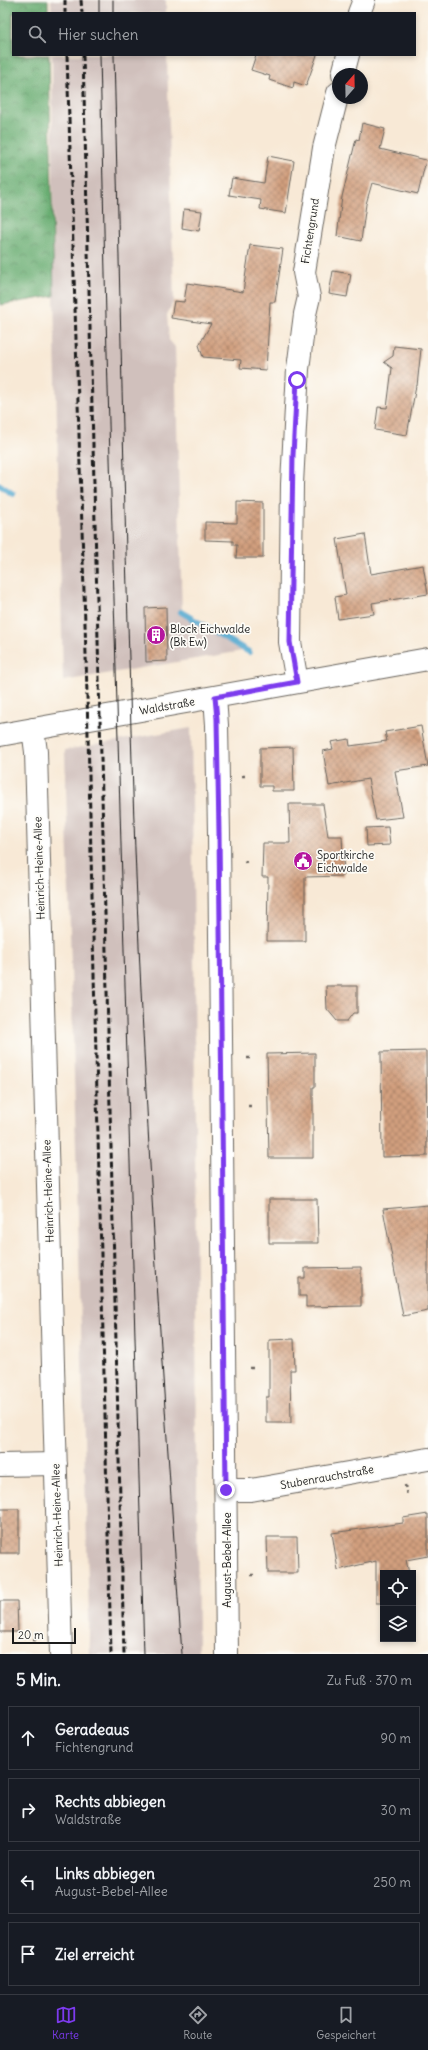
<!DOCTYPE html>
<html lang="de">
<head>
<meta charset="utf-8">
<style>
  body { margin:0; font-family:Delius,sans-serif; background:#242831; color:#f1f3f6 }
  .controls { position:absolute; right:12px; bottom:12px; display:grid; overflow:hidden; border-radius:0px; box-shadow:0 2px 6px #0003 }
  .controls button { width:36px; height:36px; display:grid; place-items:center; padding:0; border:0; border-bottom:1px solid #363941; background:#171b24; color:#f1f3f6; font:20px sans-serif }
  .compass { position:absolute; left:332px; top:68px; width:36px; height:36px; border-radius:50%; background:#171b24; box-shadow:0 2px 6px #0003; rotate:20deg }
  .scale { position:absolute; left:12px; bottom:10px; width:64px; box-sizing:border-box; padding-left:4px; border:2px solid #1c1c1c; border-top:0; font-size:11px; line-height:14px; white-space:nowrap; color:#1c1c1c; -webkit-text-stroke:3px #fdfcf7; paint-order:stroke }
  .stop { position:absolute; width:12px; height:12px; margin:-9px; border:3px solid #7c3aed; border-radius:50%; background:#fff }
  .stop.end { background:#7c3aed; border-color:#fff; box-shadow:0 1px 4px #0008 }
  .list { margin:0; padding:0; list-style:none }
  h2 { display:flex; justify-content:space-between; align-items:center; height:52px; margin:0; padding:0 16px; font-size:17px }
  h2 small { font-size:13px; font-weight:400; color:#9ea1a6 }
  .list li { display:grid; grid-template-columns:26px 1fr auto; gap:12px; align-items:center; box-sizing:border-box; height:64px; margin:0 8px 8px; padding:0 8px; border:1px solid #363941; border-radius:0px }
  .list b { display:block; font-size:15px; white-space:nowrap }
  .list p { margin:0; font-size:13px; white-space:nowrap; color:#9ea1a6 }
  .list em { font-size:13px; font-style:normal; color:#9ea1a6 }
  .icon { flex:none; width:22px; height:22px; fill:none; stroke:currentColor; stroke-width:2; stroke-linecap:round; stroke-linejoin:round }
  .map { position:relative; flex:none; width:428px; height:1654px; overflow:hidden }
  .search { position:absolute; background:#171b24; box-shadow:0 2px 6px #0003; left:12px; right:12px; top:12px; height:44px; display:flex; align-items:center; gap:10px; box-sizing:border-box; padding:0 14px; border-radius:0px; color:#9ea1a6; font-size:15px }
  .sheet { height:340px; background:#171b24 }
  nav { display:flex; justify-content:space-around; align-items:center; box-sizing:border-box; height:56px; border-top:1px solid #363941; background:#171b24; font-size:11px; color:#9ea1a6 }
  nav a { display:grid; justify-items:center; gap:2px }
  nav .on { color:#7c3aed }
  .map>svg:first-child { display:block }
  .industrial { fill:#d0c0bc }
  .forest { fill:url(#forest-crowns); stroke:#426447 }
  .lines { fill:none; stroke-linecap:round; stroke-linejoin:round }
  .stream { stroke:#52a8cf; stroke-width:6 }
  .building { fill:url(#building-cross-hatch) }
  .street-casing { stroke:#69645d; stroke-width:24 }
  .path { stroke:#69645d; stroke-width:2.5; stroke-dasharray:3 3; stroke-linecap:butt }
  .street { stroke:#fff; stroke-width:22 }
  .tram { stroke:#1c1c1c; stroke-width:1 }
  .rail { stroke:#1c1c1c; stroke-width:3; stroke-dasharray:6 3; stroke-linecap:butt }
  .route { stroke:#7c3aed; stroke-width:5 }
  .labels { text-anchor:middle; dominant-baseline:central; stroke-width:3.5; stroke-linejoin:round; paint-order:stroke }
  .street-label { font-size:11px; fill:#1c1c1c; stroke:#fdfcf7 }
  .poi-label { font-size:11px; fill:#1c1c1c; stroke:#fdfcf7; text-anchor:start }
</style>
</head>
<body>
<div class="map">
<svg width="428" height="1654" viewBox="0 0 428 1654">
  <defs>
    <pattern id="forest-crowns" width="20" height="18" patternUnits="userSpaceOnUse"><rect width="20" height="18" fill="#69ad72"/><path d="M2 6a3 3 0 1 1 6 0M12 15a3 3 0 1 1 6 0" fill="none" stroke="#568c5d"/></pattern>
    <pattern id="building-cross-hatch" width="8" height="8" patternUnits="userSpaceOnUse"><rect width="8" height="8" fill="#d19f7e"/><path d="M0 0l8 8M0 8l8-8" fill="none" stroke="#a98166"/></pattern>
  </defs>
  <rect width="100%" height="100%" fill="#fdfcf7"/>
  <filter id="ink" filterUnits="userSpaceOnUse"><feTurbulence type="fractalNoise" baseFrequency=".025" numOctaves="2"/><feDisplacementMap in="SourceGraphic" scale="8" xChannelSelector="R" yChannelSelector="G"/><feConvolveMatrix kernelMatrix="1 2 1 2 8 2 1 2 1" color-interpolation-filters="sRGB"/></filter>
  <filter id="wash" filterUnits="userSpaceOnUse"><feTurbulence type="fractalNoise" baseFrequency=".012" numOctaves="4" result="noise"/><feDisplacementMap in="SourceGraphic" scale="16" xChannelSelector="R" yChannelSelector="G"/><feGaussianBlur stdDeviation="0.9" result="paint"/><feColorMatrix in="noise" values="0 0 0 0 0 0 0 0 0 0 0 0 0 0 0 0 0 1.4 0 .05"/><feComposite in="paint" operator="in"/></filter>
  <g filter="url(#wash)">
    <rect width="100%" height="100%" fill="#f8e9d6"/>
    <path class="industrial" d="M 51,0 L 166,0 L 166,13 L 52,13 Z
      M 52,55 L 167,55 L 174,300 L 167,315 L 169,340 L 175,347 L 182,615 L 243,651 L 63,681 L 54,296 Z
      M 191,728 L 194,948 L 198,1654 L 90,1654 L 65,750 Z"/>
    <path class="forest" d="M 0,0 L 48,0 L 48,13 L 13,13 L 13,55 L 49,55 L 54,296 L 0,305 Z"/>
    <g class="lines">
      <path class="stream" d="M 0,485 L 13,494
        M 181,612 L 249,652"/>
    </g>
    <g id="blocks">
      <path class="building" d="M 256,55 L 317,55 L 306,86 L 294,82 L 293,88 L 269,80 L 270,76 L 251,70 Z
        M 362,123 L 385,129 L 380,149 L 426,160 L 418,194 L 372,183 L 366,204 L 361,241 L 337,236 L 342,197 L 356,139 L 359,140 Z
        M 268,156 L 294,161 L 286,213 L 260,209 L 261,200 L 229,195 L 232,178 L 264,183 Z
        M 184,209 L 202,211 L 199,231 L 182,228 Z
        M 250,245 L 283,249 L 275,302 L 270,302 L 266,370 L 240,368 L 241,360 L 203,357 L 199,345 L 211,324 L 171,318 L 174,301 L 184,302 L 187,283 L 243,292 Z
        M 333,271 L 351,274 L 347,297 L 329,294 Z
        M 394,346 L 421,349 L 417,386 L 416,386 L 407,435 L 375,430 L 378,407 L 387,408 L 392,368 L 384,362 L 393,356 Z
        M 237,502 L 263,503 L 263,558 L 236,558 L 237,545 L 233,545 L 233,541 L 205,540 L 205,522 L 237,523 Z
        M 365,534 L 371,574 L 423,565 L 428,594 L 372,603 L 374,614 L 338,619 L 335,597 L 346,595 L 337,539 Z
        M 166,607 L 167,661 L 146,662 L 145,608 Z
        M 421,726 L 428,766 L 395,771 L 403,817 L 376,820 L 368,779 L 329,786 L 323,751 L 333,749 L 331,742 L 349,739 L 350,746 L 387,741 L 385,732 Z
        M 293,747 L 294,791 L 272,791 L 272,786 L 260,786 L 260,748 Z
        M 289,804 L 323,804 L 328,836 L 342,836 L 344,876 L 305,877 L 305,941 L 267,941 L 268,877 L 262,877 L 263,843 L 290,843 Z
        M 388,827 L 390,845 L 367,846 L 366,828 Z
        M 326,986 L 357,986 L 357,1013 L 353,1013 L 347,1021 L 337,1021 L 327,1009 Z
        M 426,1051 L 427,1156 L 382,1157 L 381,1052 Z
        M 315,1053 L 315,1087 L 313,1087 L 313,1158 L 269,1158 L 267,1054 Z
        M 269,1199 L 317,1199 L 318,1243 L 269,1243 Z
        M 428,1205 L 428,1311 L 403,1316 L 383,1209 Z
        M 361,1267 L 361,1306 L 306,1307 L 306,1296 L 299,1296 L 299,1278 L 305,1278 L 305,1268 Z
        M 294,1339 L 295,1370 L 290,1370 L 291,1423 L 266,1423 L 266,1397 L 269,1397 L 269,1340 Z
        M 0,1509 L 19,1509 L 19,1553 L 0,1553 Z
        M 428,1514 L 428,1556 L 406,1560 L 409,1573 L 383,1573 L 383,1603 L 376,1603 L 376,1561 L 338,1570 L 332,1533 L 403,1523 L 403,1518 Z
        M 267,1537 L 297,1537 L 298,1573 L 268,1573 Z
        M 0,1601 L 17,1601 L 18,1632 L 0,1632 Z"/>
    </g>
  </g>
  <g filter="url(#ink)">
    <use href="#blocks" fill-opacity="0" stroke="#69645d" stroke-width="1"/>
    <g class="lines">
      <g class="street-casing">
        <path id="street" d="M 359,13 L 364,0
          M 343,74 L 348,55
          M 297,682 L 290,642 L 292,484 L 298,369 L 305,314 L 309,297 L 304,272 L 324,148 L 338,93
          M 215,697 L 217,725 L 219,833 L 227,1654
          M 33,729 L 36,752 L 61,1654
          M 0,735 L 428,659
          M 0,1465 L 56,1464
          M 226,1490 L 251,1490 L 428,1459"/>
      </g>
      <path class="path" d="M 242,776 L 248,776
        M 244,862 L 249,861
        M 247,1058 L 251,1058
        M 248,1106 L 251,1106
        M 250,1368 L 254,1368
        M 405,1485 L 407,1496
        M 251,1575 L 256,1575
        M 33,1640 L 39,1640"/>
      <use href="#street" class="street"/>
      <path class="tram" d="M 99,0 L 99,13
        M 113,0 L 113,13
        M 100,55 L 106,317 L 144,1654
        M 114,55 C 120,280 124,505 131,730 C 140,1039 160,1347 182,1654"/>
      <path class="rail" d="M 65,0 L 65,13
        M 81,0 L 82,13
        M 67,55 L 86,655 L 111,1654
        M 83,55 L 124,1654"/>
    </g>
  </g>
  <g class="lines" filter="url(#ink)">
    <path class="route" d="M 226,1490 L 219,833 L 217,719 L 215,697 L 297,682 L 290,642 L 293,455 L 297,380"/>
  </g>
  <defs>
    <g id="building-disc" transform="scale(1)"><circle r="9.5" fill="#b5179e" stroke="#fdfcf7"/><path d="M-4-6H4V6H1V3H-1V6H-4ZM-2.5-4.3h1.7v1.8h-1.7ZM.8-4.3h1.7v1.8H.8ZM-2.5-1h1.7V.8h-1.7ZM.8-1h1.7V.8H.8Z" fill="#fff"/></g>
    <g id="civic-disc" transform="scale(1)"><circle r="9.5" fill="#b5179e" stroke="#fdfcf7"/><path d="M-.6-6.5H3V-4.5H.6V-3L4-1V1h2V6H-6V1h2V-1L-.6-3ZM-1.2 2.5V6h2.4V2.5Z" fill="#fff"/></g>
  </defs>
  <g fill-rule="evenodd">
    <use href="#building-disc" x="156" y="635"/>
    <use href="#civic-disc" x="303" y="861"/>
  </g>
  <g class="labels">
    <g class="street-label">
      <text transform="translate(310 231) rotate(-81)">Fichtengrund</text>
      <text transform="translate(167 706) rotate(-10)">Waldstraße</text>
      <text transform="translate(39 868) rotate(-92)">Heinrich-Heine-Allee</text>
      <text transform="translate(48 1191) rotate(-92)">Heinrich-Heine-Allee</text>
      <text transform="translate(327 1477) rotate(-10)">Stubenrauchstraße</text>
      <text transform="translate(57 1515) rotate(-92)">Heinrich-Heine-Allee</text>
      <text transform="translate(227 1560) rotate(-90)">August-Bebel-Allee</text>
    </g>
    <g class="poi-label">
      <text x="170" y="629">Block Eichwalde<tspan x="170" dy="13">(Bk Ew)</tspan></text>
      <text x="317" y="855">Sportkirche<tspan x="317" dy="13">Eichwalde</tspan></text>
    </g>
  </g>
</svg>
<div class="controls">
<button><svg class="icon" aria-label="locate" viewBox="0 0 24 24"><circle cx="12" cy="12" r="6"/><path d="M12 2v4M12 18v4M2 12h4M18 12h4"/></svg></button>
<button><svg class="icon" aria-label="layers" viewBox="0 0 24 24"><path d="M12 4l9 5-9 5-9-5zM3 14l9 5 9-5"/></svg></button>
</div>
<svg class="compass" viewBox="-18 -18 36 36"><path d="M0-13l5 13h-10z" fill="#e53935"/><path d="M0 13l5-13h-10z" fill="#9ea1a6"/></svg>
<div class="scale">20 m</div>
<div class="stop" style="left:297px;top:380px"></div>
<div class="stop end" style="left:226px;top:1490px"></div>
<div class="search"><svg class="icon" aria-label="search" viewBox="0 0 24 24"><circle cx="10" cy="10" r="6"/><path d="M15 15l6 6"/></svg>Hier suchen</div>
</div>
<section class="sheet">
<h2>5 Min.<small>Zu Fuß · 370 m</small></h2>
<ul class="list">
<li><svg class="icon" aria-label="ahead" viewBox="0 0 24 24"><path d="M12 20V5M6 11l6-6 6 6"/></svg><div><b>Geradeaus</b><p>Fichtengrund</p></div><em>90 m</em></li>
<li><svg class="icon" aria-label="right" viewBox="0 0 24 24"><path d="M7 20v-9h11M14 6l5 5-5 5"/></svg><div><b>Rechts abbiegen</b><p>Waldstraße</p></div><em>30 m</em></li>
<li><svg class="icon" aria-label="left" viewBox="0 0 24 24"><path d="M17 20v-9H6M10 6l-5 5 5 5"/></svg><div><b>Links abbiegen</b><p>August-Bebel-Allee</p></div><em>250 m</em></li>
<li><svg class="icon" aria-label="arrive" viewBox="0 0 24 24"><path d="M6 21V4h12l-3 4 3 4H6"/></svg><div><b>Ziel erreicht</b></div></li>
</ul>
</section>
<nav>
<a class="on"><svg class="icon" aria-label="map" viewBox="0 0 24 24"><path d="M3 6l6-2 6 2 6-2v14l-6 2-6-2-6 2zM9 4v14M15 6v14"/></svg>Karte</a>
<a><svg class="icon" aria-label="directions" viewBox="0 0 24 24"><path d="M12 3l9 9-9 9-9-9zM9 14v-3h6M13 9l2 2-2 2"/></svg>Route</a>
<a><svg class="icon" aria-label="saved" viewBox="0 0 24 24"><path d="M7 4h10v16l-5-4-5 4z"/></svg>Gespeichert</a>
</nav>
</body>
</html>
